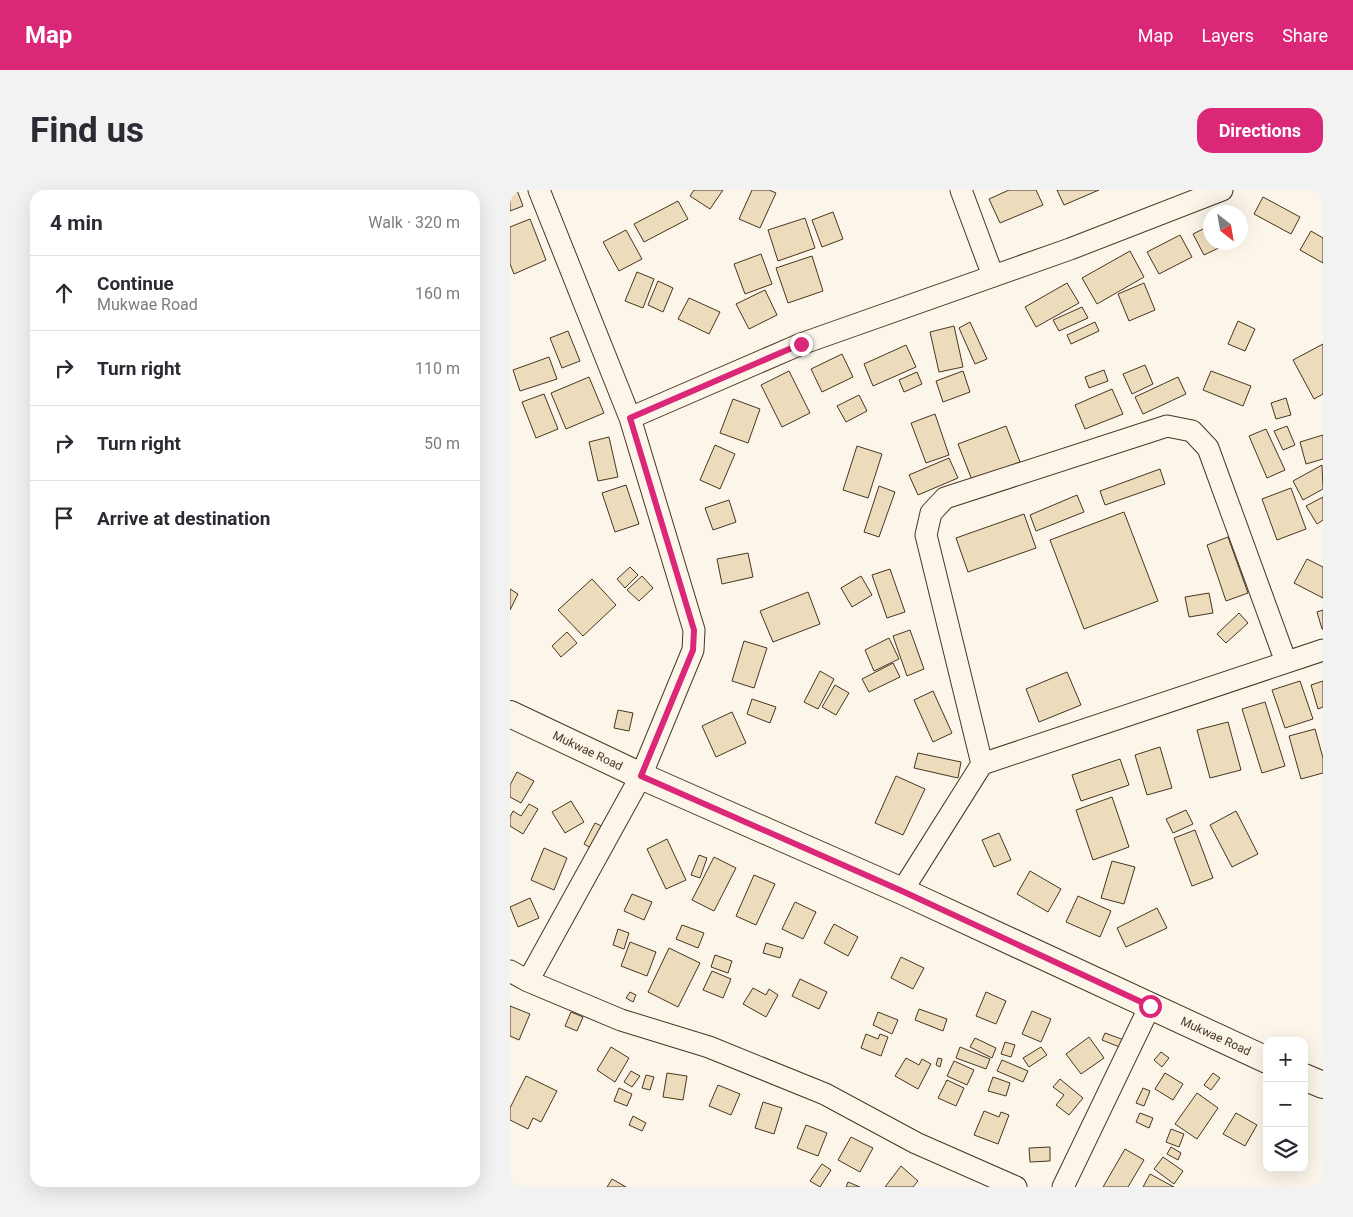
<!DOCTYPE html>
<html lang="en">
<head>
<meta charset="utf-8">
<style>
  body { margin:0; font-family:Roboto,sans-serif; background:#f2f2f3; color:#2b2b33 }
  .controls { position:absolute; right:15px; bottom:15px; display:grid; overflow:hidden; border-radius:10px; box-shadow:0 5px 20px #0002 }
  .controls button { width:45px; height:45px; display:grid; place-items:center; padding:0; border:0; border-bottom:1px solid #e1e1e2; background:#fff; color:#2b2b33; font:25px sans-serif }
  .compass { position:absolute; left:693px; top:15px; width:45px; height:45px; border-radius:50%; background:#fff; box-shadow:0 5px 20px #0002; rotate:149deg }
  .stop { position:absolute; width:15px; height:15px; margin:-11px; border:4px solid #db2777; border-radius:50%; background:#fff }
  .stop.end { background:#db2777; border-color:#fff; box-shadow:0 1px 5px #0008 }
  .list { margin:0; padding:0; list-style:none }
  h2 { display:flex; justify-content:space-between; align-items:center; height:65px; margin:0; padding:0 20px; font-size:21px }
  h2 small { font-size:16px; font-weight:400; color:#7c7c81 }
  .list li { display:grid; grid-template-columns:32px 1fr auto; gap:15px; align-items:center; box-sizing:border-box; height:75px; padding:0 20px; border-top:1px solid #e1e1e2 }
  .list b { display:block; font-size:19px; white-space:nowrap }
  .list p { margin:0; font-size:16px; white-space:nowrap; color:#7c7c81 }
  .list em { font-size:16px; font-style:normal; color:#7c7c81 }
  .icon { flex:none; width:28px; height:28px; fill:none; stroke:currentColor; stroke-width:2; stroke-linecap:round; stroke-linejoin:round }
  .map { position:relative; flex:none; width:813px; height:997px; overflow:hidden; border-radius:15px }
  header { display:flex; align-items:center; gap:30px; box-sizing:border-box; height:70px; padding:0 25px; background:#db2777; color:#fff }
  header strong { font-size:24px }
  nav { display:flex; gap:28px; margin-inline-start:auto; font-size:18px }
  .intro { display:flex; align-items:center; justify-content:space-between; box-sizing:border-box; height:120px; padding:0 30px }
  h1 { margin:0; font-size:35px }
  .button { padding:12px 22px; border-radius:15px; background:#db2777; color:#fff; font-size:18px; font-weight:700 }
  main { display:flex; gap:30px; padding:0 30px }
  aside { flex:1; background:#fff; border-radius:15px; box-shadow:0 5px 20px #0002 }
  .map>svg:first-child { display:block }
  .building { fill:#ecdcbc; stroke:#4a3520 }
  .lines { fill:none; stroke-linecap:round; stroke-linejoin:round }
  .minor-casing { stroke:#4a3520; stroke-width:23 }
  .tertiary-casing { stroke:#4a3520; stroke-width:28 }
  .minor { stroke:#fbf6e9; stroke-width:21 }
  .tertiary { stroke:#fbf6e9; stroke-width:26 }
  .route { stroke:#db2777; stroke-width:6 }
  .labels { text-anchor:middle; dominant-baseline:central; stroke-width:4; stroke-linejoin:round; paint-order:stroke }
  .street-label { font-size:12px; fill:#4a3520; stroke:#fbf6e9 }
</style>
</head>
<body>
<header>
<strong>Map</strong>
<nav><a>Map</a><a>Layers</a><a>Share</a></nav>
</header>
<div class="intro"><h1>Find us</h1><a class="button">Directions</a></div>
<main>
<aside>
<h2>4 min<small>Walk · 320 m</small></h2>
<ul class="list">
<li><svg class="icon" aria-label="ahead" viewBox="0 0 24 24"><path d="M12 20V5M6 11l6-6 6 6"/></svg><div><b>Continue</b><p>Mukwae Road</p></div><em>160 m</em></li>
<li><svg class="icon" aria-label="right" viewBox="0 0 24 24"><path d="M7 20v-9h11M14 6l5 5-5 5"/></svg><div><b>Turn right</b></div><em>110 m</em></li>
<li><svg class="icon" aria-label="right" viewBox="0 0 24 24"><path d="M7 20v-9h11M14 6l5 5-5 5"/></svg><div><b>Turn right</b></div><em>50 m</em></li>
<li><svg class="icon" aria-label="arrive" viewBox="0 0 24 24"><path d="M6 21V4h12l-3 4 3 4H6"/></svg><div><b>Arrive at destination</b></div></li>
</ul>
</aside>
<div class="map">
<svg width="813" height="997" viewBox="0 0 813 997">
  <rect width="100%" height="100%" fill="#fbf6e9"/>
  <path class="building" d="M 0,0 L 7,0 L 13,16 L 0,21 Z
    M 184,0 L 213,0 L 200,19 L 180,6 Z
    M 242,0 L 259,0 L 266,3 L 250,38 L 229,29 Z
    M 499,0 L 526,0 L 533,15 L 490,33 L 479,9 Z
    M 547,0 L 589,0 L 554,15 Z
    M 753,7 L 790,27 L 781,44 L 744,24 Z
    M 168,11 L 178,29 L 134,52 L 124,34 Z
    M 323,22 L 333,49 L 312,57 L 302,30 Z
    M 295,28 L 305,58 L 268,71 L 258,40 Z
    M 20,29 L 36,70 L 4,84 L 0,74 L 0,37 Z
    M 701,35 L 701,52 L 721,52 L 694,65 L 683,44 Z
    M 116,40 L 132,69 L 109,81 L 93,52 Z
    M 801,41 L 813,48 L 813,73 L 790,60 Z
    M 670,45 L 682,67 L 649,84 L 637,62 Z
    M 620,61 L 634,87 L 587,114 L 572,88 Z
    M 251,64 L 262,94 L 235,104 L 224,74 Z
    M 302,66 L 313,101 L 278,113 L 266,78 Z
    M 127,82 L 144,89 L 133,118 L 115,111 Z
    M 148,91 L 163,98 L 153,122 L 138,115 Z
    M 557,93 L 569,113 L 526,137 L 515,117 Z
    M 634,93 L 645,120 L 619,131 L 608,104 Z
    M 255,100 L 267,125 L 239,139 L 226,114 Z
    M 179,108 L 210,122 L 199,144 L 168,129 Z
    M 572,117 L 578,128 L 549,141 L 543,130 Z
    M 728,131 L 745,139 L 735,161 L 718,154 Z
    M 460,132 L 477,169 L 465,174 L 449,138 Z
    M 585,132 L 589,141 L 561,154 L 557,145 Z
    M 444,136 L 453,177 L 429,182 L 420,142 Z
    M 58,141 L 70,171 L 52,178 L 40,148 Z
    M 813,154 L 813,204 L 804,209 L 783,170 Z
    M 396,155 L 406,177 L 363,196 L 354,174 Z
    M 332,164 L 343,187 L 312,202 L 301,179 Z
    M 39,167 L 47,189 L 10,201 L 3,180 Z
    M 635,175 L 643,194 L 622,204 L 613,184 Z
    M 594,180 L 598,191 L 579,198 L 575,187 Z
    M 279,181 L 300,223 L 272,237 L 251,195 Z
    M 453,181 L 460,202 L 433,212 L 426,191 Z
    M 701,181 L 741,196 L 733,216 L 693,200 Z
    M 407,182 L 412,194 L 394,202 L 389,190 Z
    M 79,187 L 94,223 L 56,239 L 41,203 Z
    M 668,187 L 676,204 L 633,224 L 625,207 Z
    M 602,199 L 613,224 L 575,239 L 565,215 Z
    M 34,204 L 48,239 L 26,248 L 12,212 Z
    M 349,205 L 357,221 L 336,232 L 327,216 Z
    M 776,208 L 781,225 L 766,229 L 761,213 Z
    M 223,209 L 250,219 L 238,253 L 210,243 Z
    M 425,224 L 439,265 L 416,273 L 401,233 Z
    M 496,236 L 510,272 L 462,290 L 448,254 Z
    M 777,236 L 785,255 L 773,260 L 764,241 Z
    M 756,239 L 775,280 L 757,288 L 739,246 Z
    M 813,245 L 813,269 L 796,274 L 790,252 Z
    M 99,247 L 108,287 L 88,291 L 79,252 Z
    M 205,255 L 225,264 L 210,299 L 190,290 Z
    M 347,256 L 372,264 L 358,308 L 333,300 Z
    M 439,268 L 448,288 L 408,305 L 399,285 Z
    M 812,275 L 813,299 L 793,310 L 783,291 Z
    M 650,279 L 655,294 L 595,315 L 590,301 Z
    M 116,295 L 129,334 L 105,342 L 92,303 Z
    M 369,296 L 385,302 L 369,347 L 354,342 Z
    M 781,298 L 796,339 L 767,350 L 752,309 Z
    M 567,305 L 574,322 L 526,341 L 520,325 Z
    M 813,307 L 813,330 L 807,334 L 796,316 Z
    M 219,310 L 226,332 L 203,340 L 195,318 Z
    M 614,322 L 648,411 L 574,439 L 540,350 Z
    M 514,324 L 526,358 L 458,382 L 446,348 Z
    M 718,347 L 738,403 L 716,411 L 697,355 Z
    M 238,363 L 243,387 L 212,394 L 207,369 Z
    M 797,369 L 813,377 L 813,408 L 784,393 Z
    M 120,377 L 128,385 L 115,398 L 107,389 Z
    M 380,379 L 395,422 L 377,428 L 362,385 Z
    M 132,386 L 143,398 L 129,411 L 117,400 Z
    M 351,386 L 362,405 L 342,417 L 331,398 Z
    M 82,389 L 106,415 L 73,446 L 48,420 Z
    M 0,399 L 8,404 L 0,420 Z
    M 298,402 L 310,434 L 263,452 L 250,421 Z
    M 699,403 L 703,423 L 679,427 L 675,407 Z
    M 813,420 L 813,439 L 812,439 L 807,422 Z
    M 729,423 L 738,433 L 716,453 L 707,444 Z
    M 400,440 L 414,479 L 397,486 L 383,446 Z
    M 57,442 L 67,453 L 51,467 L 42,456 Z
    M 379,448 L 389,469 L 364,481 L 355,460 Z
    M 234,451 L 257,458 L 244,498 L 222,491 Z
    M 383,473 L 390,487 L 359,502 L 352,489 Z
    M 310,481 L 324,489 L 308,519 L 294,512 Z
    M 557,482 L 571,515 L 529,532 L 516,499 Z
    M 790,491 L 803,529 L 775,538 L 762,500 Z
    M 813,491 L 813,517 L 808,519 L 801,495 Z
    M 325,495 L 339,503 L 326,525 L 312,517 Z
    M 423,501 L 442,543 L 423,552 L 404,510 Z
    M 242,509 L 266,517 L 260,533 L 237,524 Z
    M 755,512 L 775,576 L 752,583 L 732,519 Z
    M 108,520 L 123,523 L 119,541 L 104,538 Z
    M 222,522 L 236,553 L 206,567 L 192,536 Z
    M 718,532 L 731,580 L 700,588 L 687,540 Z
    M 805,539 L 813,568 L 813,583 L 791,589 L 779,546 Z
    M 650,557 L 662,598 L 637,605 L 625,565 Z
    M 408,563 L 451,572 L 448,588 L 404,578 Z
    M 610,569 L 619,595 L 571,611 L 562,585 Z
    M 7,582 L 24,591 L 11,613 L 0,607 L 0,595 Z
    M 386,586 L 415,599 L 393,645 L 365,633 Z
    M 602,607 L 619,657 L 583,670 L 566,620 Z
    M 61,611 L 74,632 L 55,643 L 42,622 Z
    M 19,614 L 28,619 L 13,644 L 0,636 L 0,627 L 3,621 L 11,626 Z
    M 676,620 L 683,634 L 663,643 L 656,629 Z
    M 726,621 L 748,664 L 722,677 L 700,635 Z
    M 85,633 L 102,641 L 90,663 L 74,654 Z
    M 685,640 L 703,688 L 682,696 L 664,648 Z
    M 489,643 L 501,670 L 484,677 L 472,650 Z
    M 157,649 L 176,690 L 156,699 L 137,659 Z
    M 34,658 L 57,668 L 44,700 L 21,690 Z
    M 189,665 L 197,668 L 190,688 L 181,685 Z
    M 204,667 L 226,678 L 204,721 L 182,710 Z
    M 602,671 L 625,677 L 614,714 L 591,708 Z
    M 520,681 L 551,699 L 538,722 L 507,704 Z
    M 244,685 L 265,694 L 246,735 L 226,726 Z
    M 122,704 L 142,712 L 134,730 L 114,721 Z
    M 568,706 L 601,721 L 590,747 L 556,732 Z
    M 20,708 L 29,728 L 8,737 L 0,717 Z
    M 285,712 L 306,722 L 293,749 L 272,739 Z
    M 647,718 L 657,738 L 616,757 L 607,738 Z
    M 324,734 L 348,747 L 338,766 L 314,753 Z
    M 172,735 L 194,743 L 188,758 L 166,749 Z
    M 108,739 L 119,743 L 114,759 L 103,755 Z
    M 120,752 L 146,762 L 137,786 L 111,776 Z
    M 256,753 L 273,758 L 270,768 L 253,763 Z
    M 159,758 L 190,773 L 168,817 L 138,802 Z
    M 205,765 L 222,771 L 218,783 L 201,777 Z
    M 391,767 L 414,778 L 403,799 L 381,788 Z
    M 202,781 L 221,789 L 213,808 L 193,800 Z
    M 290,789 L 317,802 L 309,819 L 282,806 Z
    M 243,798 L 256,805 L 259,799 L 268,805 L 256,827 L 233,814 Z
    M 120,802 L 126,805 L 123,812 L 116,808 Z
    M 476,802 L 496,811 L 486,834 L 466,826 Z
    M 0,816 L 20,824 L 9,850 L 0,846 Z
    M 409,819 L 437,829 L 433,841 L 405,830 Z
    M 522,821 L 541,829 L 531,852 L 512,844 Z
    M 61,822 L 73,827 L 67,841 L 55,836 Z
    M 368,822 L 388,830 L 382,844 L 363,835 Z
    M 595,843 L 614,850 L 612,858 L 592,850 Z
    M 356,844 L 368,849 L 370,844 L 378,847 L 371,866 L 351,858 Z
    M 579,847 L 594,868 L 571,884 L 556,864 Z
    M 465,848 L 486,858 L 482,868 L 460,857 Z
    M 495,852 L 505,855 L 501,867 L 491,864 Z
    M 101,857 L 119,868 L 105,892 L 87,880 Z
    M 450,857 L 480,869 L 476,879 L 446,868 Z
    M 531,857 L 537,865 L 519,877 L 513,868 Z
    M 651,862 L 659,868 L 652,877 L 644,870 Z
    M 396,868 L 409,875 L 412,869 L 421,874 L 408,899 L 385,886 Z
    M 428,868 L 432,869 L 430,877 L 426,875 Z
    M 492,870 L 518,881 L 513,892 L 487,881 Z
    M 444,871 L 464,880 L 457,895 L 437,886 Z
    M 121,881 L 130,886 L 122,897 L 114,892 Z
    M 157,883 L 177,886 L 173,910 L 153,907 Z
    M 655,883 L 673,894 L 663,910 L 645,899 Z
    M 703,883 L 710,888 L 701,900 L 694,895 Z
    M 136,885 L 144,887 L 140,900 L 132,898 Z
    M 16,886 L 47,901 L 31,932 L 23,928 L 18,939 L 0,930 L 0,918 Z
    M 483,887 L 500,893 L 496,906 L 478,901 Z
    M 550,889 L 573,908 L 559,925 L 546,915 L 554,905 L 543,897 Z
    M 437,890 L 454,898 L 446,916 L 428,908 Z
    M 208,895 L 230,904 L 221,925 L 199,916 Z
    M 109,898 L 122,904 L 117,916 L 104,911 Z
    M 633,898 L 640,901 L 634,916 L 626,913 Z
    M 687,903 L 708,918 L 687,949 L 665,934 Z
    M 253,912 L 272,918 L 264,944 L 245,938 Z
    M 474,921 L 489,927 L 491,922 L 499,925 L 488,954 L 464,945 Z
    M 630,923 L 643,928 L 639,938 L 626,932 Z
    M 726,923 L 747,935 L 735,956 L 713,944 Z
    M 123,926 L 136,933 L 132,941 L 119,935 Z
    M 296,935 L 317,943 L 308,966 L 287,958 Z
    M 661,939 L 674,944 L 669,957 L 656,952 Z
    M 341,947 L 363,958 L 350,982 L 328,970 Z
    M 540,957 L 540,971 L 520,972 L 519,958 Z
    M 661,957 L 671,963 L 668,970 L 657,964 Z
    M 615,959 L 634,970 L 618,997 L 593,997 Z
    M 653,967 L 673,981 L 664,994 L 644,979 Z
    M 312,974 L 321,980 L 310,997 L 300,991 Z
    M 391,976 L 408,991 L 403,997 L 375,997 Z
    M 640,984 L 664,997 L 633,997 Z
    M 102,989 L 116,997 L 97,997 Z
    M 338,992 L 350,997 L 336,997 Z"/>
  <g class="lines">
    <g class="minor-casing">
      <path id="minor" d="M 451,0 L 483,86
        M 120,228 L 291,154 L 560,59 L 712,0
        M 472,574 L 416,345 L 421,323 L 435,308 L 657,236 L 682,241 L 698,258 L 776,472
        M 392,701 L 472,574 L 813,460
        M 0,781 L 18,791 L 111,830 L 199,857 L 315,904 L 406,953 L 506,997
        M 18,791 L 131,586 L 183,460 L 184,440 L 120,228 L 29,0
        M 553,997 L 640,816"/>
    </g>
    <g class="tertiary-casing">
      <g id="tertiary">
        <path id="s1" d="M 0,524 L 131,586 L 392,701 L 757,870"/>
        <path d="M 794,887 L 813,895"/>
      </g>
    </g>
    <use href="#minor" class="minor"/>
    <use href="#tertiary" class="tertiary"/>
  </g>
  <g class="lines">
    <path class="route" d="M 291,154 L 120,228 L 184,440 L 183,460 L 131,586 L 392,701 L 640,816"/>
  </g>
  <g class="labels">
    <g class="street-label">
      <text stroke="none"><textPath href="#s1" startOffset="86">Mukwae Road</textPath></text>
      <text stroke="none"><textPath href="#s1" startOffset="776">Mukwae Road</textPath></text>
    </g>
  </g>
</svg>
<div class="controls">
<button>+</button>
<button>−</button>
<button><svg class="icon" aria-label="layers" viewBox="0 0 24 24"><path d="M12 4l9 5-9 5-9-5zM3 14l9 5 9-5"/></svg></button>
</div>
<svg class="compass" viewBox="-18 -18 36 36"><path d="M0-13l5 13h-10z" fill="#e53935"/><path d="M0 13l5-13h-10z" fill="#7c7c81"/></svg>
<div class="stop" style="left:640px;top:816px"></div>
<div class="stop end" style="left:291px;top:154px"></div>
</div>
</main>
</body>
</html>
